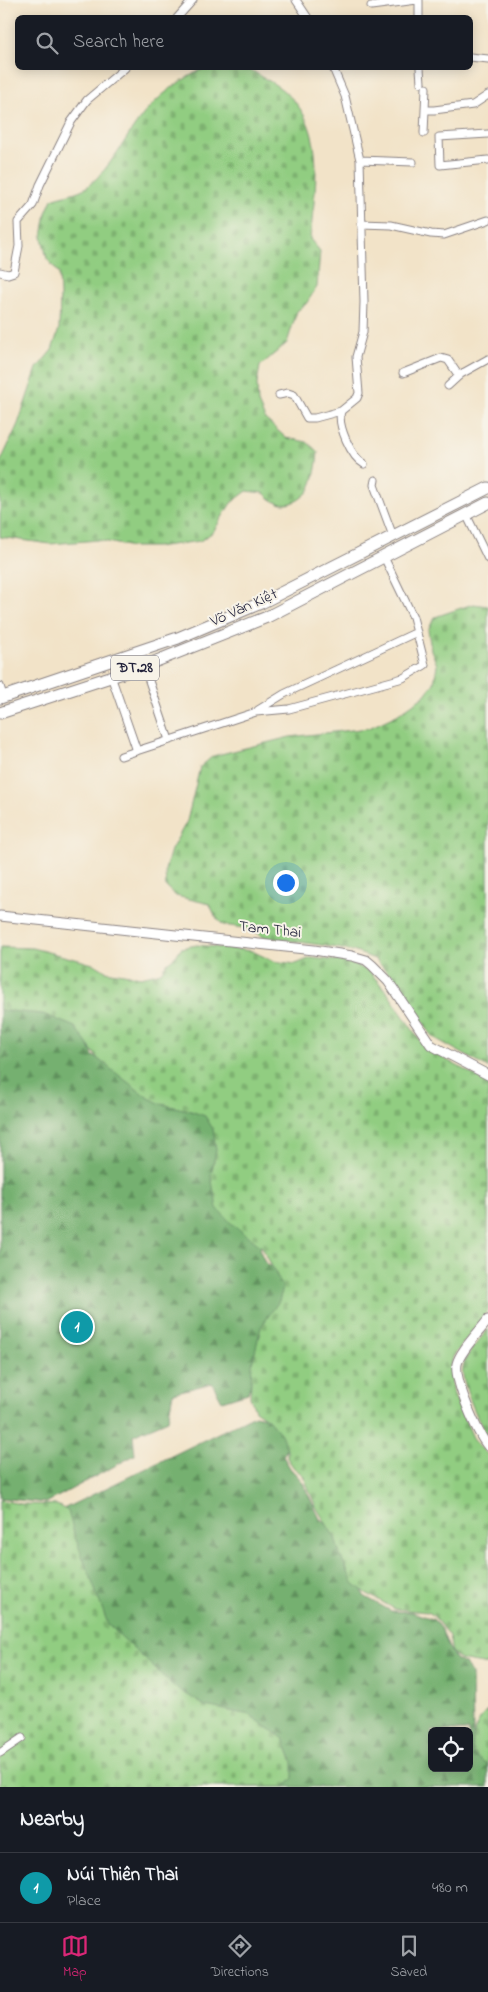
<!DOCTYPE html>
<html lang="en">
<head>
<meta charset="utf-8">
<style>
  body { margin:0; font-family:"Indie Flower",sans-serif; background:#20242c; color:#f1f3f6 }
  .controls { position:absolute; right:15px; bottom:15px; display:grid; overflow:hidden; border-radius:8px; box-shadow:0 2px 12px #0003 }
  .controls button { width:45px; height:45px; display:grid; place-items:center; padding:0; border:0; border-bottom:1px solid #363941; background:#171b24; color:#f1f3f6; font:25px sans-serif }
  .you { position:absolute; left:285px; top:882px; width:18px; height:18px; margin:-12px; border:4px solid #fff; border-radius:50%; background:#1a73e8; box-shadow:0 0 0 8px #1a73e833 }
  .badge { display:grid; place-items:center; width:32px; height:32px; border-radius:50%; background:#db2777; color:#fff; font-size:16px; font-weight:700 }
  .pin { position:absolute; translate:-50% -50%; border:2px solid #fff; box-shadow:0 1px 5px #0006 }
  .list { margin:0; padding:0; list-style:none }
  h2 { display:flex; justify-content:space-between; align-items:center; height:65px; margin:0; padding:0 20px; font-size:21px }
  h2 small { font-size:16px; font-weight:400; color:#9ea1a6 }
  .list li { display:grid; grid-template-columns:32px 1fr auto; gap:15px; align-items:center; box-sizing:border-box; height:70px; padding:0 20px; border-top:1px solid #363941 }
  .list b { display:block; font-size:19px; white-space:nowrap }
  .list p { margin:0; font-size:16px; white-space:nowrap; color:#9ea1a6 }
  .list em { font-size:16px; font-style:normal; color:#9ea1a6 }
  .icon { flex:none; width:28px; height:28px; fill:none; stroke:currentColor; stroke-width:2; stroke-linecap:round; stroke-linejoin:round }
  .map { position:relative; flex:none; width:488px; height:1787px; overflow:hidden }
  .search { position:absolute; background:#171b24; box-shadow:0 2px 12px #0003; left:15px; right:15px; top:15px; height:55px; display:flex; align-items:center; gap:12px; box-sizing:border-box; padding:0 18px; border-radius:8px; color:#9ea1a6; font-size:19px }
  .sheet { height:135px; background:#171b24 }
  nav { display:flex; justify-content:space-around; align-items:center; box-sizing:border-box; height:70px; border-top:1px solid #363941; background:#171b24; font-size:14px; color:#9ea1a6 }
  nav a { display:grid; justify-items:center; gap:2px }
  nav .on { color:#db2777 }
  .map>svg:first-child { display:block }
  .forest { fill:url(#forest-firs); stroke:#4b6955; fill-rule:evenodd }
  .cemetery { fill:url(#cemetery-stones); stroke:#5a785e }
  .lines { fill:none; stroke-linecap:round; stroke-linejoin:round }
  .minor-casing { stroke:#8a8282; stroke-width:9 }
  .tertiary-casing { stroke:#8a8282; stroke-width:11 }
  .primary-casing { stroke:#8a8282; stroke-width:13 }
  .minor { stroke:#fff; stroke-width:7 }
  .tertiary { stroke:#fff; stroke-width:9 }
  .primary { stroke:#fff; stroke-width:11 }
  .labels { text-anchor:middle; dominant-baseline:central; stroke-width:4; stroke-linejoin:round; paint-order:stroke }
  .shield { fill:#f7f3e8; stroke:#62616f; stroke-width:1 }
  .shield-label { font-size:15px; font-weight:bold; fill:#22223b }
  .street-label { font-size:16px; fill:#22223b; stroke:#f7f3e8 }
</style>
</head>
<body>
<div class="map">
<svg width="488" height="1787" viewBox="0 0 488 1787">
  <defs>
    <pattern id="forest-firs" width="22" height="20" patternUnits="userSpaceOnUse" patternTransform="scale(1.25)"><rect width="22" height="20" fill="#74b06f"/><path d="M5 1l3.5 6h-7zM16 11l3.5 6h-7z" fill="#5f8f5c"/></pattern>
    <pattern id="cemetery-stones" width="16" height="16" patternUnits="userSpaceOnUse" patternTransform="scale(1.25)"><rect width="16" height="16" fill="#91cd81"/><path d="M2 7V4a2 2 0 0 1 4 0v3zM10 15v-3a2 2 0 0 1 4 0v3z" fill="#7db070"/></pattern>
  </defs>
  <rect width="100%" height="100%" fill="#f7f3e8"/>
  <filter id="ink" filterUnits="userSpaceOnUse"><feTurbulence type="fractalNoise" baseFrequency=".02" numOctaves="2"/><feDisplacementMap in="SourceGraphic" scale="10" xChannelSelector="R" yChannelSelector="G"/><feConvolveMatrix kernelMatrix="1 2 1 2 8 2 1 2 1" color-interpolation-filters="sRGB"/></filter>
  <filter id="wash" filterUnits="userSpaceOnUse"><feTurbulence type="fractalNoise" baseFrequency=".0096" numOctaves="4" result="noise"/><feDisplacementMap in="SourceGraphic" scale="20" xChannelSelector="R" yChannelSelector="G"/><feGaussianBlur stdDeviation="1.12" result="paint"/><feColorMatrix in="noise" values="0 0 0 0 0 0 0 0 0 0 0 0 0 0 0 0 0 1.4 0 .05"/><feComposite in="paint" operator="in"/></filter>
  <g filter="url(#wash)">
    <rect width="100%" height="100%" fill="#f2e3c8"/>
    <path class="forest" d="M 0,1002 L 75,1008 L 93,1056 L 129,1076 L 204,1101 L 270,1182 L 260,1251 L 265,1262 L 303,1290 L 266,1329 L 248,1393 L 222,1401 L 212,1383 L 173,1393 L 168,1420 L 133,1435 L 135,1455 L 46,1503 L 0,1498 Z
      M 255,1415 L 280,1420 L 291,1441 L 283,1456 L 290,1468 L 302,1481 L 320,1519 L 337,1532 L 358,1576 L 364,1596 L 391,1611 L 412,1612 L 433,1619 L 441,1628 L 448,1646 L 455,1659 L 466,1665 L 472,1674 L 473,1734 L 476,1751 L 488,1762 L 488,1787 L 246,1787 L 106,1666 L 53,1514 ZM 432,1731 L 469,1731 L 469,1768 L 432,1768 Z"/>
    <path class="cemetery" d="M 205,68 C 217,67 232,65 244,68 C 252,69 263,78 271,82 C 330,117 316,181 310,239 L 320,251 L 317,287 L 306,304 L 297,311 L 287,343 L 260,366 L 257,384 L 258,403 L 265,419 L 286,438 L 307,442 L 318,452 C 317,464 315,479 309,490 C 308,493 304,495 301,498 C 287,508 275,505 264,493 L 247,491 L 231,503 L 213,532 L 200,541 L 156,547 L 132,547 L 98,540 L 50,544 L 0,537 L 0,463 L 18,424 L 37,368 L 52,350 L 59,329 L 60,295 L 59,273 L 47,259 L 42,237 L 46,213 L 52,199 C 62,195 79,193 88,186 C 111,168 124,139 142,116 C 158,96 181,79 205,68 Z
      M 473,604 L 488,606 L 488,1068 L 433,1037 L 395,980 L 375,959 L 353,951 L 321,945 L 263,937 L 252,929 L 223,925 L 215,916 L 210,904 L 176,896 L 166,887 L 165,870 L 171,850 L 187,821 L 200,767 L 213,756 L 290,737 L 369,728 L 397,715 L 423,697 L 434,683 L 437,665 L 431,650 L 428,630 L 435,617 Z
      M 197,945 L 252,951 L 273,961 L 296,964 L 311,958 L 349,962 L 370,972 L 387,992 L 425,1048 L 488,1083 L 488,1310 L 453,1357 L 451,1367 L 452,1390 L 474,1440 L 488,1455 L 488,1665 L 460,1660 L 452,1653 L 449,1636 L 433,1615 L 428,1612 L 395,1609 L 366,1593 L 353,1583 L 340,1555 L 335,1538 L 316,1507 L 303,1475 L 294,1468 L 287,1458 L 287,1450 L 281,1434 L 268,1419 L 255,1410 L 250,1397 L 252,1364 L 261,1327 L 279,1301 L 283,1288 L 262,1247 L 231,1223 L 217,1208 L 211,1176 L 216,1150 L 213,1129 L 205,1116 L 188,1110 L 161,1104 L 147,1097 L 98,1059 L 75,1027 L 43,1014 L 0,1010 L 0,947 L 32,948 L 79,960 L 96,965 L 106,971 L 141,977 L 161,972 L 167,963 L 176,956 L 181,948 Z
      M 488,1329 L 488,1440 C 481,1425 460,1383 463,1368 C 465,1354 480,1340 488,1329 Z
      M 0,1500 L 21,1504 L 57,1505 L 68,1511 L 75,1537 L 108,1624 L 172,1685 L 205,1706 L 250,1715 L 284,1739 L 293,1762 L 293,1778 L 285,1787 L 0,1787 Z
      M 488,1710 L 488,1766 L 472,1753 C 472,1737 475,1721 488,1710 Z"/>
  </g>
  <g filter="url(#ink)">
    <g class="lines">
      <g class="minor-casing">
        <path id="minor" d="M 296,0 L 308,18
          M 419,0 L 419,18
          M 371,6 L 417,0
          M 177,18 L 193,0
          M 470,57 L 488,59
          M 333,68 L 345,96 L 360,160 L 364,302 L 363,332 L 356,357 L 359,393 L 357,398 L 341,411 C 337,425 351,457 364,464
          M 420,68 L 421,83
          M 426,88 L 425,110 L 434,110 L 473,105 L 488,95
          M 424,133 L 425,110
          M 488,134 L 439,137 L 440,165 L 488,160
          M 360,160 L 413,162
          M 361,224 L 391,225 L 431,234 L 444,235 L 488,220
          M 0,272 L 8,274 L 14,272 L 19,246 L 18,222 L 33,205 L 40,185 L 71,122 L 87,100 L 125,68
          M 403,373 L 441,358 L 448,360 L 459,376
          M 448,386 L 461,374 L 488,359
          M 279,395 L 288,393 L 294,395 L 307,418 L 315,418 L 341,411
          M 375,480 L 374,485 L 393,536
          M 466,514 L 488,559
          M 144,666 L 169,740
          M 111,676 L 137,751
          M 0,686 L 3,696
          M 258,710 L 284,694 L 417,632
          M 121,756 L 256,712 L 289,709 L 403,678 L 425,665 L 413,617 L 384,557
          M 0,1753 L 22,1738"/>
      </g>
      <g class="tertiary-casing">
        <path id="tertiary" d="M 0,916 L 314,950 L 352,956 L 366,960 L 372,965 L 388,981 L 431,1045 L 488,1075
          M 488,1320 C 480,1331 460,1351 457,1364 C 454,1380 477,1433 488,1446"/>
      </g>
      <g class="primary-casing">
        <path id="primary" d="M 0,698 L 178,638 L 261,603 L 488,488
          M 0,713 L 144,666 L 267,617 L 488,503"/>
      </g>
      <use href="#minor" class="minor"/>
      <use href="#tertiary" class="tertiary"/>
      <use href="#primary" class="primary"/>
    </g>
  </g>
  <g class="labels">
    <rect class="shield" x="111" y="655.5" width="48" height="25" rx="4"/>
    <g class="shield-label">
      <text x="135" y="668">ĐT.28</text>
    </g>
    <g class="street-label">
      <text transform="translate(244 608) rotate(-24)">Võ Văn Kiệt</text>
      <text transform="translate(270 930) rotate(6)">Tam Thai</text>
    </g>
  </g>
</svg>
<div class="controls">
<button><svg class="icon" aria-label="locate" viewBox="0 0 24 24"><circle cx="12" cy="12" r="6"/><path d="M12 2v4M12 18v4M2 12h4M18 12h4"/></svg></button>
</div>
<div class="you"></div>
<div class="pin badge" style="left:77px;top:1327px;background:#0f9aa8">1</div>
<div class="search"><svg class="icon" aria-label="search" viewBox="0 0 24 24"><circle cx="10" cy="10" r="6"/><path d="M15 15l6 6"/></svg>Search here</div>
</div>
<section class="sheet">
<h2>Nearby<small></small></h2>
<ul class="list">
<li><span class="badge" style="background:#0f9aa8">1</span><div><b>Núi Thiên Thai</b><p>Place</p></div><em>480 m</em></li>
</ul>
</section>
<nav>
<a class="on"><svg class="icon" aria-label="map" viewBox="0 0 24 24"><path d="M3 6l6-2 6 2 6-2v14l-6 2-6-2-6 2zM9 4v14M15 6v14"/></svg>Map</a>
<a><svg class="icon" aria-label="directions" viewBox="0 0 24 24"><path d="M12 3l9 9-9 9-9-9zM9 14v-3h6M13 9l2 2-2 2"/></svg>Directions</a>
<a><svg class="icon" aria-label="saved" viewBox="0 0 24 24"><path d="M7 4h10v16l-5-4-5 4z"/></svg>Saved</a>
</nav>
</body>
</html>
